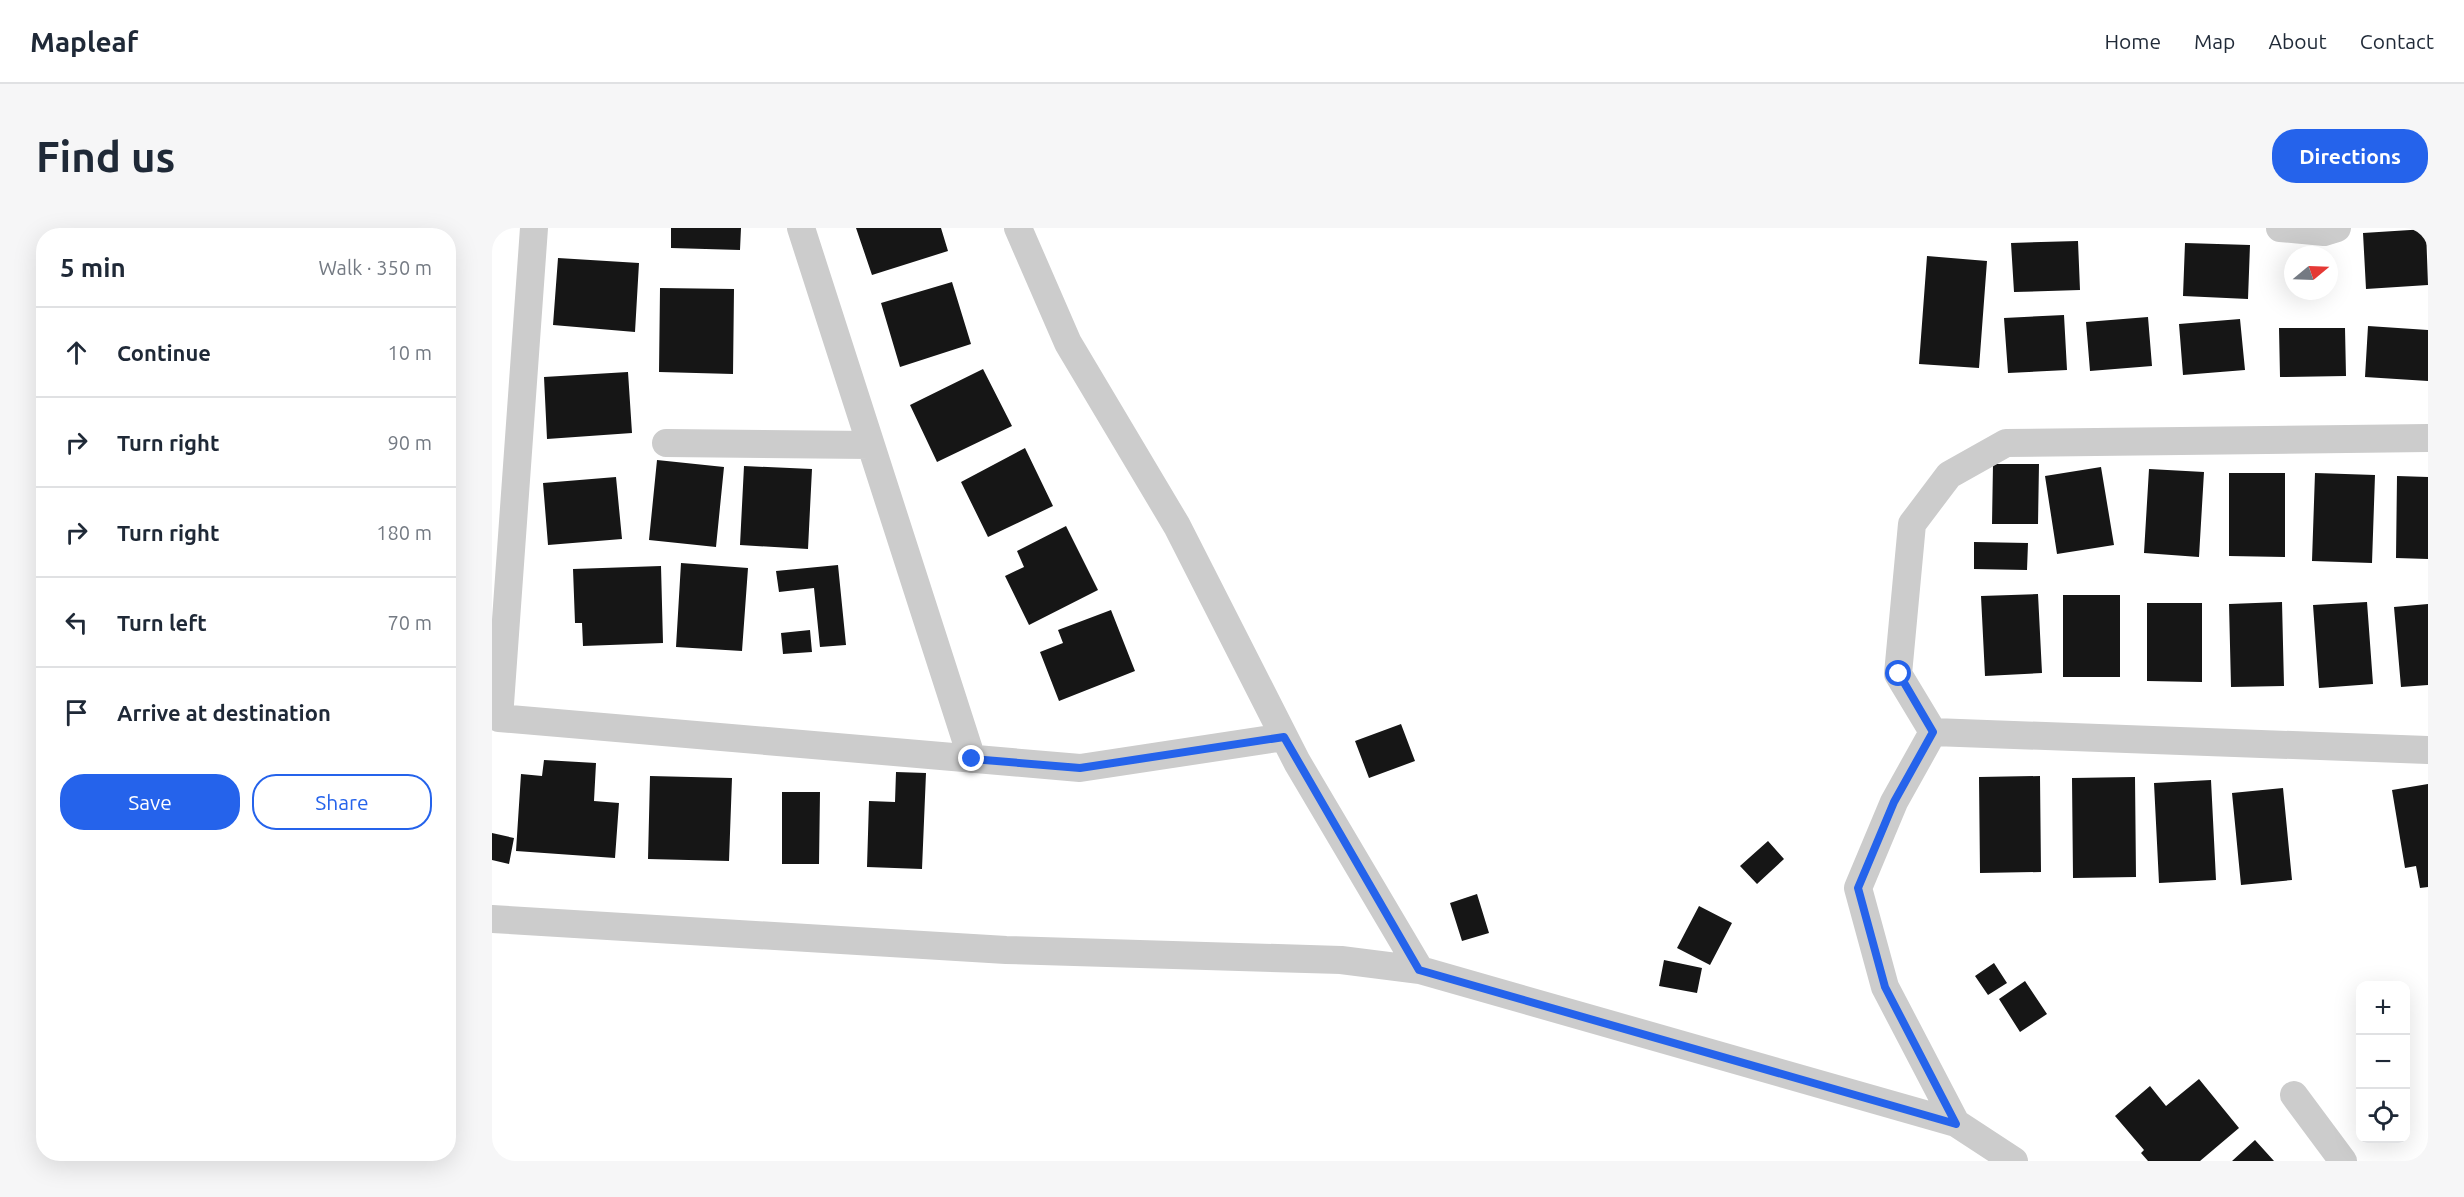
<!DOCTYPE html>
<html lang="en">
<head>
<meta charset="utf-8">
<style>
  body { margin:0; font-family:Ubuntu,sans-serif; background:#f6f6f7; color:#1f2937 }
  .controls { position:absolute; right:18px; bottom:18px; display:grid; overflow:hidden; border-radius:12px; box-shadow:0 6px 24px #0002 }
  .controls button { width:54px; height:54px; display:grid; place-items:center; padding:0; border:0; border-bottom:2px solid #e0e1e3; background:#fff; color:#1f2937; font:30px sans-serif }
  .compass { position:absolute; left:1792px; top:18px; width:54px; height:54px; border-radius:50%; background:#fff; box-shadow:0 6px 24px #0002; rotate:71deg }
  .stop { position:absolute; width:18px; height:18px; margin:-14px; border:4px solid #2563eb; border-radius:50%; background:#fff }
  .stop.end { background:#2563eb; border-color:#fff; box-shadow:0 2px 6px #0008 }
  .list { margin:0; padding:0; list-style:none }
  h2 { display:flex; justify-content:space-between; align-items:center; height:78px; margin:0; padding:0 24px; font-size:26px }
  h2 small { font-size:20px; font-weight:400; color:#747a83 }
  .list li { display:grid; grid-template-columns:39px 1fr auto; gap:18px; align-items:center; box-sizing:border-box; height:90px; padding:0 24px; border-top:2px solid #e0e1e3 }
  .list b { display:block; font-size:22px; white-space:nowrap }
  .list em { font-size:20px; font-style:normal; color:#747a83 }
  .actions { display:flex; gap:12px; padding:18px 24px }
  .actions a { flex:1; padding:14px 0; border:2px solid #2563eb; border-radius:24px; text-align:center; font-size:21px; color:#2563eb }
  .actions .main { background:#2563eb; color:#fff }
  .icon { flex:none; width:33px; height:33px; fill:none; stroke:currentColor; stroke-width:2; stroke-linecap:round; stroke-linejoin:round }
  .map { position:relative; flex:none; width:1936px; height:933px; overflow:hidden; border-radius:24px }
  header { display:flex; align-items:center; gap:36px; box-sizing:border-box; height:84px; padding:0 30px; background:#fff; border-bottom:2px solid #e0e1e3 }
  header strong { font-size:28px }
  nav { display:flex; gap:33px; margin-inline-start:auto; font-size:21px }
  .intro { display:flex; align-items:center; justify-content:space-between; box-sizing:border-box; height:144px; padding:0 36px }
  h1 { margin:0; font-size:42px }
  .button { padding:15px 27px; border-radius:24px; background:#2563eb; color:#fff; font-size:21px; font-weight:700 }
  main { display:flex; gap:36px; padding:0 36px }
  aside { flex:1; background:#fff; border-radius:24px; box-shadow:0 6px 24px #0002 }
  .map>svg:first-child { display:block }
  .building { fill:#161616 }
  .lines { fill:none; stroke-linecap:round; stroke-linejoin:round }
  .minor { stroke:#ccc; stroke-width:28 }
  .route { stroke:#2563eb; stroke-width:8 }
</style>
</head>
<body>
<header>
<strong>Mapleaf</strong>
<nav><a>Home</a><a>Map</a><a>About</a><a>Contact</a></nav>
</header>
<div class="intro"><h1>Find us</h1><a class="button">Directions</a></div>
<main>
<aside>
<h2>5 min<small>Walk · 350 m</small></h2>
<ul class="list">
<li><svg class="icon" aria-label="ahead" viewBox="0 0 24 24"><path d="M12 20V5M6 11l6-6 6 6"/></svg><div><b>Continue</b></div><em>10 m</em></li>
<li><svg class="icon" aria-label="right" viewBox="0 0 24 24"><path d="M7 20v-9h11M14 6l5 5-5 5"/></svg><div><b>Turn right</b></div><em>90 m</em></li>
<li><svg class="icon" aria-label="right" viewBox="0 0 24 24"><path d="M7 20v-9h11M14 6l5 5-5 5"/></svg><div><b>Turn right</b></div><em>180 m</em></li>
<li><svg class="icon" aria-label="left" viewBox="0 0 24 24"><path d="M17 20v-9H6M10 6l-5 5 5 5"/></svg><div><b>Turn left</b></div><em>70 m</em></li>
<li><svg class="icon" aria-label="arrive" viewBox="0 0 24 24"><path d="M6 21V4h12l-3 4 3 4H6"/></svg><div><b>Arrive at destination</b></div></li>
</ul>
<div class="actions"><a class="main">Save</a><a>Share</a></div>
</aside>
<div class="map">
<svg width="1936" height="933" viewBox="0 0 1936 933">
  <rect width="100%" height="100%" fill="#fff"/>
  <path class="building" d="M 179,0 L 249,0 L 248,22 L 179,20 Z
    M 364,0 L 449,0 L 456,23 L 380,47 Z
    M 1934,1 L 1936,57 L 1874,61 L 1871,5 Z
    M 1586,13 L 1588,62 L 1522,64 L 1519,15 Z
    M 1693,15 L 1758,17 L 1756,71 L 1691,68 Z
    M 1435,28 L 1495,33 L 1487,140 L 1427,136 Z
    M 66,30 L 147,35 L 143,104 L 61,97 Z
    M 460,54 L 479,116 L 408,139 L 389,75 Z
    M 168,60 L 242,61 L 241,146 L 167,144 Z
    M 1572,87 L 1575,142 L 1516,145 L 1512,90 Z
    M 1656,89 L 1660,138 L 1598,143 L 1594,94 Z
    M 1748,91 L 1753,142 L 1691,147 L 1687,96 Z
    M 1876,98 L 1936,102 L 1936,153 L 1873,149 Z
    M 1787,100 L 1853,100 L 1854,148 L 1788,149 Z
    M 491,141 L 520,198 L 445,234 L 418,177 Z
    M 136,144 L 140,205 L 55,211 L 52,149 Z
    M 533,220 L 561,278 L 496,309 L 469,254 Z
    M 165,232 L 232,239 L 224,319 L 157,312 Z
    M 1501,236 L 1547,236 L 1546,296 L 1500,296 Z
    M 252,238 L 320,241 L 316,321 L 248,317 Z
    M 1609,239 L 1622,317 L 1565,326 L 1553,248 Z
    M 1657,241 L 1712,244 L 1707,329 L 1652,325 Z
    M 1737,245 L 1793,245 L 1793,329 L 1737,328 Z
    M 1823,245 L 1883,247 L 1880,335 L 1820,333 Z
    M 1905,248 L 1936,249 L 1936,331 L 1904,330 Z
    M 124,249 L 130,311 L 56,317 L 51,255 Z
    M 574,298 L 606,362 L 537,397 L 513,348 L 532,339 L 525,323 Z
    M 1482,314 L 1536,315 L 1535,342 L 1482,341 Z
    M 189,335 L 256,340 L 250,423 L 184,419 Z
    M 346,337 L 354,417 L 328,419 L 322,360 L 287,364 L 284,343 Z
    M 169,338 L 171,415 L 91,418 L 90,395 L 83,395 L 81,341 Z
    M 1546,366 L 1550,445 L 1493,448 L 1489,368 Z
    M 1571,367 L 1628,367 L 1628,449 L 1571,449 Z
    M 1790,374 L 1792,458 L 1739,459 L 1737,376 Z
    M 1875,374 L 1881,456 L 1827,460 L 1821,377 Z
    M 1655,375 L 1710,375 L 1710,454 L 1655,453 Z
    M 1936,376 L 1936,457 L 1909,459 L 1902,379 Z
    M 619,382 L 643,443 L 567,473 L 548,424 L 571,415 L 566,402 Z
    M 318,402 L 320,424 L 291,426 L 289,405 Z
    M 909,496 L 923,533 L 877,550 L 863,513 Z
    M 52,532 L 104,535 L 102,573 L 127,575 L 123,630 L 24,623 L 29,546 L 50,548 Z
    M 404,544 L 434,545 L 430,641 L 375,639 L 377,573 L 403,574 Z
    M 158,548 L 240,550 L 237,633 L 156,631 Z
    M 1548,548 L 1549,644 L 1488,645 L 1487,549 Z
    M 1643,549 L 1644,649 L 1581,650 L 1580,550 Z
    M 1719,552 L 1724,652 L 1667,655 L 1662,555 Z
    M 1936,556 L 1936,659 L 1928,660 L 1924,638 L 1913,640 L 1900,562 Z
    M 1791,560 L 1800,652 L 1749,657 L 1740,565 Z
    M 290,564 L 328,564 L 327,636 L 290,636 Z
    M 0,605 L 22,610 L 17,636 L 0,632 Z
    M 1276,613 L 1292,631 L 1265,656 L 1248,638 Z
    M 985,666 L 997,705 L 970,713 L 958,675 Z
    M 1207,678 L 1240,695 L 1218,737 L 1185,720 Z
    M 1172,732 L 1210,740 L 1205,765 L 1167,758 Z
    M 1502,735 L 1515,755 L 1496,767 L 1483,748 Z
    M 1533,753 L 1555,786 L 1528,804 L 1507,771 Z
    M 1707,851 L 1747,900 L 1708,933 L 1656,933 L 1649,925 L 1652,922 L 1623,888 L 1658,858 L 1674,878 Z
    M 1763,912 L 1782,933 L 1740,933 Z"/>
  <g class="lines">
    <path class="minor" d="M 42,0 L 7,490 L 588,540 L 792,509
      M 309,0 L 480,531
      M 526,0 L 576,115 L 685,298 L 805,534 L 928,742
      M 1788,0 L 1832,4 L 1845,0
      M 174,215 L 378,217
      M 1441,504 L 1406,446 L 1420,296 L 1457,247 L 1514,215 L 1936,210
      M 0,691 L 514,722 L 849,732 L 928,742 L 1464,895 L 1522,933
      M 1802,867 L 1851,933
      M 1464,895 L 1393,759 L 1366,660 L 1402,574 L 1441,504 L 1936,522"/>
  </g>
  <g class="lines">
    <path class="route" d="M 480,531 L 588,540 L 792,509 L 927,742 L 1464,896 L 1393,759 L 1366,660 L 1402,574 L 1441,504 L 1407,446"/>
  </g>
</svg>
<div class="controls">
<button>+</button>
<button>−</button>
<button><svg class="icon" aria-label="locate" viewBox="0 0 24 24"><circle cx="12" cy="12" r="6"/><path d="M12 2v4M12 18v4M2 12h4M18 12h4"/></svg></button>
</div>
<svg class="compass" viewBox="-18 -18 36 36"><path d="M0-13l5 13h-10z" fill="#e53935"/><path d="M0 13l5-13h-10z" fill="#747a83"/></svg>
<div class="stop" style="left:1407px;top:446px"></div>
<div class="stop end" style="left:480px;top:531px"></div>
</div>
</main>
</body>
</html>
